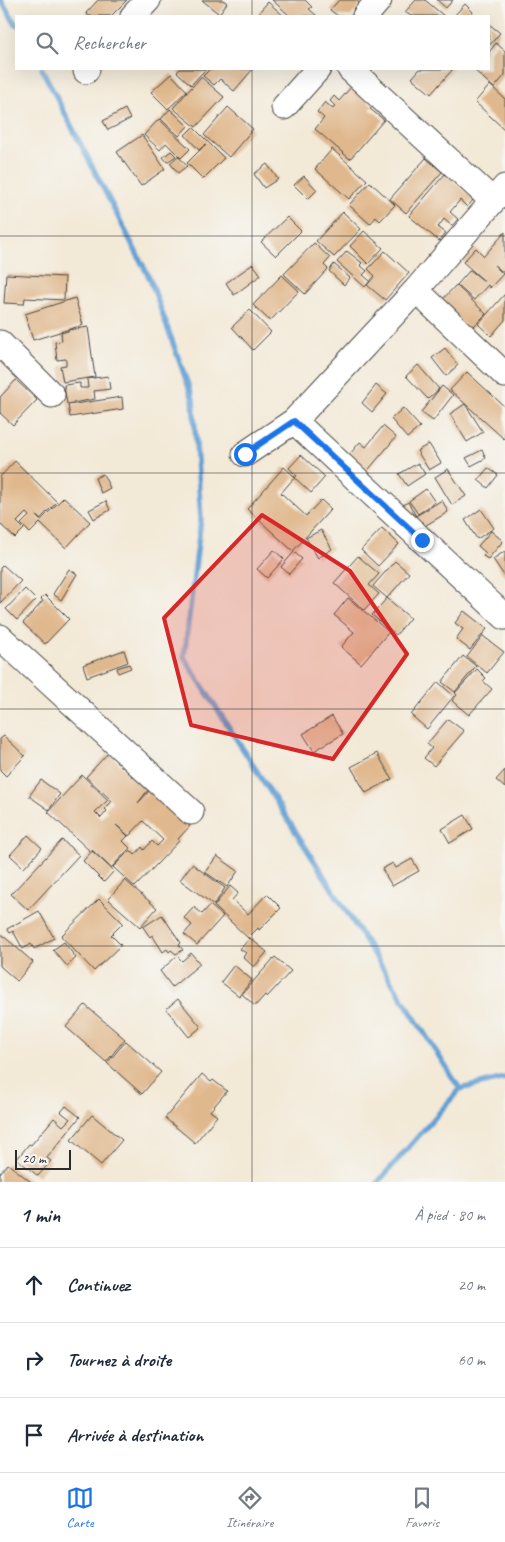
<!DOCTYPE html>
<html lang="fr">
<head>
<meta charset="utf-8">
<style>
  body { margin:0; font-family:Caveat,sans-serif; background:#f6f6f7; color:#1f2937 }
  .scale { position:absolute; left:15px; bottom:12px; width:56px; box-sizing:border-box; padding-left:5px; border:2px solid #2b2b2b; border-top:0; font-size:14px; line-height:18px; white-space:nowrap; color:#2b2b2b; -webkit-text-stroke:4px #f6f6f2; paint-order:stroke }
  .stop { position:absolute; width:15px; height:15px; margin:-11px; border:4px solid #1a73e8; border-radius:50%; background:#fff }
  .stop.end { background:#1a73e8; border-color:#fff; box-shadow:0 1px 5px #0008 }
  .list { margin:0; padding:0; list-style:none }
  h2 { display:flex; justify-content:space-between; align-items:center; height:65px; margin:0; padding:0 20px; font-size:21px }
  h2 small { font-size:16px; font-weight:400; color:#747a83 }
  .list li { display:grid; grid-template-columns:32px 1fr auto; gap:15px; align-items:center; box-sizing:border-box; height:75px; padding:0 20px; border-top:1px solid #e0e1e3 }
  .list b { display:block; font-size:19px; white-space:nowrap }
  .list em { font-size:16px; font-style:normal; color:#747a83 }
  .icon { flex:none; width:28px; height:28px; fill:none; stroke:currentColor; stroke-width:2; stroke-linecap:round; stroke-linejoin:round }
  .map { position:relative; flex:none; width:505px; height:1182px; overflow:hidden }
  .search { position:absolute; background:#fff; box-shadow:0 5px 20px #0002; left:15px; right:15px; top:15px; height:55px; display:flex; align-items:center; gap:12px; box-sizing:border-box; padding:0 18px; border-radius:0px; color:#747a83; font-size:19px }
  .sheet { height:290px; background:#fff }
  nav { display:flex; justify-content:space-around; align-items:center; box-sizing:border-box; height:70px; border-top:1px solid #e0e1e3; background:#fff; font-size:14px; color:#747a83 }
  nav a { display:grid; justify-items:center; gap:2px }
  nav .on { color:#1a73e8 }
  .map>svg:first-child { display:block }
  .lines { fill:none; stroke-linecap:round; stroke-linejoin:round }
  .stream { stroke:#629fd3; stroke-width:5.5 }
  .building { fill:#e0b88d }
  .minor-casing { stroke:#494845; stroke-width:27 }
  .minor { stroke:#fff; stroke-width:25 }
  .route { stroke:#1a73e8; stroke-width:6 }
  .marked { fill:#d62828; fill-opacity:0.2; stroke:#d62828; stroke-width:4; stroke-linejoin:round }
  .grid { fill:none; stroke:#2b2b2b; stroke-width:1; stroke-opacity:0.55 }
</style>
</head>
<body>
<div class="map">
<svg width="505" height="1182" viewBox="0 0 505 1182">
  <rect width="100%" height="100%" fill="#f6f6f2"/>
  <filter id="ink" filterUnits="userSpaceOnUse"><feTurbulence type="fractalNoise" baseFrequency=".02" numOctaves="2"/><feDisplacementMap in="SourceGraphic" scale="10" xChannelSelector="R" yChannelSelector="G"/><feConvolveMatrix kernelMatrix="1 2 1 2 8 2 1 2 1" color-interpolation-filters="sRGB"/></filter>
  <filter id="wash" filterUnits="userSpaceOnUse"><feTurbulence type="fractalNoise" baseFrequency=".0096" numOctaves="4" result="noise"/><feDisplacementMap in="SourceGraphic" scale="20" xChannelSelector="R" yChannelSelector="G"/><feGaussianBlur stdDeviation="1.12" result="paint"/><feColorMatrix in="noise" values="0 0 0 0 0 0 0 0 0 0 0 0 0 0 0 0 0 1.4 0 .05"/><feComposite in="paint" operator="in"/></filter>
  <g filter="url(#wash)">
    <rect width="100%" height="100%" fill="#f3e9d7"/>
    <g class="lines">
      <path class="stream" d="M 1,0 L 16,25
        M 42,69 L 150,279 L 193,399 L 201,519 L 184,657 L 460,1089 L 378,1182
        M 460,1089 L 505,1078"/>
    </g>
    <g id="blocks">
      <path class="building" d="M 98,0 L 127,0 L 111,16 L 89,16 L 86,13 Z
        M 202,0 L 223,0 L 227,3 L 219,14 Z
        M 272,0 L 305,0 L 312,7 L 309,9 L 317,16 L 290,16 Z
        M 339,0 L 356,0 L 361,4 L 351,16 L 338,16 L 330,10 Z
        M 416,0 L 425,0 L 444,16 L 411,16 L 405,12 Z
        M 437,0 L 453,0 L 446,8 Z
        M 268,2 L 284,16 L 264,16 L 259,12 Z
        M 465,4 L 473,12 L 470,16 L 456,16 L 455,15 Z
        M 489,24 L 500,33 L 489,46 Z
        M 496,43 L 505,51 L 505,75 L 494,88 L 473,69 L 489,69 L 489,52 Z
        M 180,69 L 206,69 L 191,85 L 177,72 Z
        M 210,69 L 253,69 L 234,91 L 220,79 L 214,85 L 203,76 Z
        M 420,69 L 453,69 L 431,94 L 412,78 Z
        M 171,74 L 187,91 L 168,109 L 151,92 Z
        M 201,77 L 224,97 L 196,127 L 173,108 Z
        M 490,85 L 505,99 L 505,130 L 475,102 Z
        M 351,87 L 373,106 L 370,109 L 384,120 L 350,159 L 315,129 L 324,118 L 317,112 L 325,102 L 333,109 L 335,106 L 330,101 L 334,96 L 339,101 Z
        M 228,107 L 253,129 L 229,157 L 204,135 Z
        M 125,109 L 130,119 L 108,130 L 103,121 Z
        M 170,109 L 188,126 L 179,136 L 161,119 Z
        M 159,119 L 190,149 L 181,158 L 166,143 L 160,150 L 144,135 Z
        M 193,127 L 224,158 L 203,179 L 187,163 L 206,144 L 199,150 L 185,135 Z
        M 142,135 L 165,169 L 141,186 L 117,152 Z
        M 332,149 L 367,180 L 349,199 L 315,169 Z
        M 171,151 L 176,156 L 167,162 L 163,157 Z
        M 178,156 L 187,166 L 178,173 L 170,163 Z
        M 426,158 L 442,172 L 406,213 L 390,199 Z
        M 267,164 L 278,179 L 264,188 L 254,174 Z
        M 445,174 L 474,199 L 467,207 L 460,200 L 450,212 L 458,219 L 452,226 L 444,219 L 438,227 L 446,233 L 439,241 L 409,216 Z
        M 304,176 L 317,190 L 308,199 L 294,185 Z
        M 370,182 L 395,205 L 380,221 L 376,217 L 370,224 L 349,205 Z
        M 343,212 L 361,229 L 334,257 L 316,241 Z
        M 287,217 L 301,231 L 276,256 L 261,242 Z
        M 364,231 L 383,248 L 368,264 L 350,246 Z
        M 505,232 L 505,272 L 504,273 L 494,265 L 503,274 L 490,288 L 488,285 L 474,300 L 457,285 L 470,270 L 484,281 L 463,262 L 476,248 L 484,256 Z
        M 314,243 L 330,258 L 324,265 L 328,269 L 305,294 L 284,274 Z
        M 347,251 L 362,263 L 360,265 L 367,271 L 363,275 L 370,281 L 365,287 L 337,262 Z
        M 385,251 L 409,273 L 385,300 L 367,285 L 375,276 L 368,269 Z
        M 253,264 L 261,275 L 234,295 L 226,283 Z
        M 334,264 L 350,278 L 344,285 L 329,271 Z
        M 6,274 L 65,277 L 64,300 L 25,298 L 24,304 L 4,303 Z
        M 282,275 L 299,291 L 270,321 L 253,305 Z
        M 456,285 L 486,314 L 470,330 L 440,302 Z
        M 505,294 L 505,320 L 491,336 L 478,324 Z
        M 75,298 L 83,325 L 33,340 L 25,314 Z
        M 250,310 L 271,332 L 253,350 L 232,327 Z
        M 88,327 L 95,377 L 63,382 L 60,366 L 66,365 L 66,359 L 57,360 L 55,342 L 62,341 L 61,333 L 68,331 L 68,330 Z
        M 445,348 L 458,365 L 446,376 L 432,358 Z
        M 418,365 L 439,389 L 428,399 L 406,376 Z
        M 467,372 L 505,407 L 505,438 L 504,439 L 450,390 Z
        M 108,376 L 110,389 L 94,391 L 95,399 L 67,404 L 64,385 L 80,383 L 80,388 L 88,388 L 87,379 Z
        M 16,380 L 37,400 L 13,425 L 0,413 L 0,397 Z
        M 376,385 L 387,394 L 372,412 L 362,403 Z
        M 442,386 L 453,395 L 433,421 L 421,412 Z
        M 122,397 L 123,409 L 70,417 L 68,405 Z
        M 465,404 L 483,432 L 467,442 L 450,414 Z
        M 403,408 L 420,427 L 407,438 L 391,419 Z
        M 383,426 L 396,437 L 364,475 L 345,460 L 360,442 L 366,447 Z
        M 429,444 L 441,463 L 429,470 L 417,451 Z
        M 482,450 L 486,458 L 471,466 L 466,458 Z
        M 301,455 L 325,477 L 311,493 L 295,478 L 297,476 L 289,468 Z
        M 15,461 L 57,502 L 40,519 L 35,515 L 40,520 L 41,520 L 64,497 L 90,522 L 66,548 L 40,523 L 30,533 L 21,524 L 29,516 L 26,513 L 17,522 L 24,529 L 15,538 L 0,524 L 0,477 Z
        M 418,463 L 425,474 L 407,486 L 399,474 Z
        M 284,467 L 295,477 L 281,493 L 306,516 L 321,500 L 331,509 L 293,551 L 247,509 Z
        M 488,468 L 498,475 L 488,488 L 478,480 Z
        M 448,469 L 466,496 L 452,505 L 435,477 Z
        M 103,474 L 110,488 L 101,493 L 95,478 Z
        M 426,489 L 435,502 L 418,514 L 409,501 Z
        M 442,500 L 448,512 L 423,527 L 419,520 L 411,526 L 399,508 L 408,502 L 416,516 Z
        M 106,501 L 110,510 L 94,519 L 89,510 Z
        M 481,509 L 494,528 L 477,539 L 465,520 Z
        M 382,528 L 399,544 L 378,566 L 361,550 Z
        M 321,530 L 332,549 L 318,558 L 306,538 Z
        M 491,531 L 503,541 L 488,559 L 483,556 L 486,553 L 478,546 Z
        M 274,550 L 284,559 L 267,578 L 257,569 Z
        M 505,551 L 505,577 L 493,559 Z
        M 294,552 L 302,559 L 289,574 L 281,567 Z
        M 358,556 L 379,574 L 369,585 L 379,594 L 364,610 L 334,583 Z
        M 395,561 L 409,573 L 387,598 L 373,586 Z
        M 3,565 L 21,581 L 0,603 L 0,568 Z
        M 69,569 L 77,574 L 61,600 L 53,594 Z
        M 25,589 L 36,600 L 17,620 L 6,609 Z
        M 45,595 L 69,619 L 45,644 L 23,623 L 43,601 L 41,599 Z
        M 348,598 L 389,632 L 361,664 L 341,647 L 354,632 L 334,615 Z
        M 387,598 L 410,618 L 396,635 L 372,615 Z
        M 464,611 L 487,629 L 470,650 L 456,639 L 463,629 L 455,623 Z
        M 483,636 L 504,652 L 487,673 L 467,657 Z
        M 124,650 L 128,662 L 87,677 L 83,665 Z
        M 463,656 L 476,666 L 455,692 L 442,682 Z
        M 129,664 L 131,668 L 118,673 L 117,668 Z
        M 477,669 L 486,678 L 483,681 L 492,689 L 469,715 L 452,701 L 457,695 L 455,693 Z
        M 438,682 L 454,696 L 427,729 L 411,715 Z
        M 332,716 L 343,734 L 314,751 L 303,734 Z
        M 448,719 L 464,731 L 434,766 L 424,758 L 432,748 L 427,744 Z
        M 4,736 L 25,756 L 6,776 L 0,770 L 0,739 Z
        M 108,753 L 148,790 L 138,803 L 150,790 L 190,826 L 178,839 L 179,841 L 135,887 L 113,867 L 130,850 L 135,855 L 142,847 L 144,850 L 152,841 L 157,846 L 163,840 L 143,821 L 129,836 L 116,825 L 128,836 L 123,841 L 130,848 L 111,868 L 92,850 L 91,852 L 48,812 L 82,775 L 108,800 L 95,812 L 101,818 L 107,811 L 105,809 L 112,801 L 86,777 Z
        M 377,753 L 392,779 L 366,793 L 351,767 Z
        M 505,770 L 505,788 L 496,780 Z
        M 41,780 L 60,794 L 49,810 L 29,796 Z
        M 465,815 L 473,829 L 450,843 L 442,829 Z
        M 28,835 L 42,848 L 24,868 L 10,855 Z
        M 62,840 L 79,855 L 28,910 L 11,894 Z
        M 92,851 L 114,871 L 104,882 L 83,861 Z
        M 217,856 L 238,871 L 227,887 L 205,872 Z
        M 412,859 L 419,871 L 392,886 L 382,869 L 393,863 L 396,868 Z
        M 192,864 L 225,888 L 214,905 L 180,880 Z
        M 125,880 L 157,908 L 140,927 L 108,899 Z
        M 230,886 L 238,893 L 232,900 L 248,914 L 267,894 L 281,908 L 259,930 L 258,928 L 248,938 L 214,906 Z
        M 99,899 L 123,923 L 111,935 L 121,945 L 94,971 L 61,936 Z
        M 210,905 L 223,916 L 197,945 L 184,934 L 192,925 L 184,918 L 194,907 L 202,914 Z
        M 39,911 L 54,938 L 34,949 L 31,944 L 23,949 L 13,931 L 10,933 L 7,929 Z
        M 162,915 L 181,943 L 179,945 L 183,950 L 176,954 L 171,950 L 169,952 L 167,949 L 163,952 L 152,935 L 150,937 L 143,927 Z
        M 0,933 L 33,962 L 17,981 L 0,966 Z
        M 250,938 L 267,952 L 254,967 L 243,957 L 246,953 L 240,949 Z
        M 64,942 L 76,958 L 67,966 L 53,950 Z
        M 191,953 L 200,964 L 172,987 L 160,971 L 177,956 L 182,961 Z
        M 275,957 L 291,971 L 267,997 L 265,995 L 255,1006 L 242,994 Z
        M 234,965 L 252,980 L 239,996 L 221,982 Z
        M 178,999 L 201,1027 L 189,1037 L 166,1009 Z
        M 85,1005 L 125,1039 L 106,1062 L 66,1027 Z
        M 126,1041 L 161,1072 L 142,1094 L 107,1063 Z
        M 202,1074 L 211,1082 L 213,1080 L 227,1091 L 210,1111 L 217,1116 L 195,1143 L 165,1118 Z
        M 66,1106 L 80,1117 L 47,1158 L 51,1161 L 38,1176 L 17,1159 L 29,1144 L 31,1145 L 54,1118 L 63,1126 L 70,1119 L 61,1112 Z
        M 92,1115 L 122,1140 L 101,1165 L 71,1140 Z
        M 8,1164 L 31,1182 L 0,1182 L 0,1173 Z"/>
    </g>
  </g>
  <g filter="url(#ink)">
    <use href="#blocks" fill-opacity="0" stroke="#494845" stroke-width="1"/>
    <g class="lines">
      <g class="minor-casing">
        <path id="minor" d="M 133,16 L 148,0
          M 365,16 L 379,0
          M 350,69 L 493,201
          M 86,71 L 87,69
          M 284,107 L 318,69
          M 416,290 L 505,375
          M 0,343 L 52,395
          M 294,421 L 505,617
          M 245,454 L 294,421 L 416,290 L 505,187
          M 0,637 L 191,812"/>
      </g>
      <use href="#minor" class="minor"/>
    </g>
  </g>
  <g class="lines" filter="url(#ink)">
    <path class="route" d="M 245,454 L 294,421 L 422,540"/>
  </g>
  <path class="marked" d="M 262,515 L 350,571 L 407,654 L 333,759 L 191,725 L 164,618 Z"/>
  <path class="grid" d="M 252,0 L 252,16M 252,69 L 252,1182M 0,236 L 505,236M 0,473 L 505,473M 0,709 L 505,709M 0,946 L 505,946"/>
</svg>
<div class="scale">20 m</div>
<div class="stop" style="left:245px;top:454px"></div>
<div class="stop end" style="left:422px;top:540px"></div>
<div class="search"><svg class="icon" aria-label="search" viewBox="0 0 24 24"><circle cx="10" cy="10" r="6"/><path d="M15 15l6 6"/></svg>Rechercher</div>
</div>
<section class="sheet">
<h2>1 min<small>À pied · 80 m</small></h2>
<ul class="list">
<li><svg class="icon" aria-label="ahead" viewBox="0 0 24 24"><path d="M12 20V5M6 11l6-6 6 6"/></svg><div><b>Continuez</b></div><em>20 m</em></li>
<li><svg class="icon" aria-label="right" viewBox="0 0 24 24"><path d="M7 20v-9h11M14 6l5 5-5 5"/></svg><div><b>Tournez à droite</b></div><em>60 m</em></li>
<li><svg class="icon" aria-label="arrive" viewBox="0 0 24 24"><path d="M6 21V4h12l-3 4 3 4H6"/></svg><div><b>Arrivée à destination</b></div></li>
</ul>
</section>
<nav>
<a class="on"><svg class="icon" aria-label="map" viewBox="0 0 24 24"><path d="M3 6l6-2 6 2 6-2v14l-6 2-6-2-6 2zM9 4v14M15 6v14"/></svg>Carte</a>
<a><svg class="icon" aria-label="directions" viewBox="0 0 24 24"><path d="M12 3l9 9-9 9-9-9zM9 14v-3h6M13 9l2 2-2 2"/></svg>Itinéraire</a>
<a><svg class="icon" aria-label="saved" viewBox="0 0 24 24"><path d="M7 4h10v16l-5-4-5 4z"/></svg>Favoris</a>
</nav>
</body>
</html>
